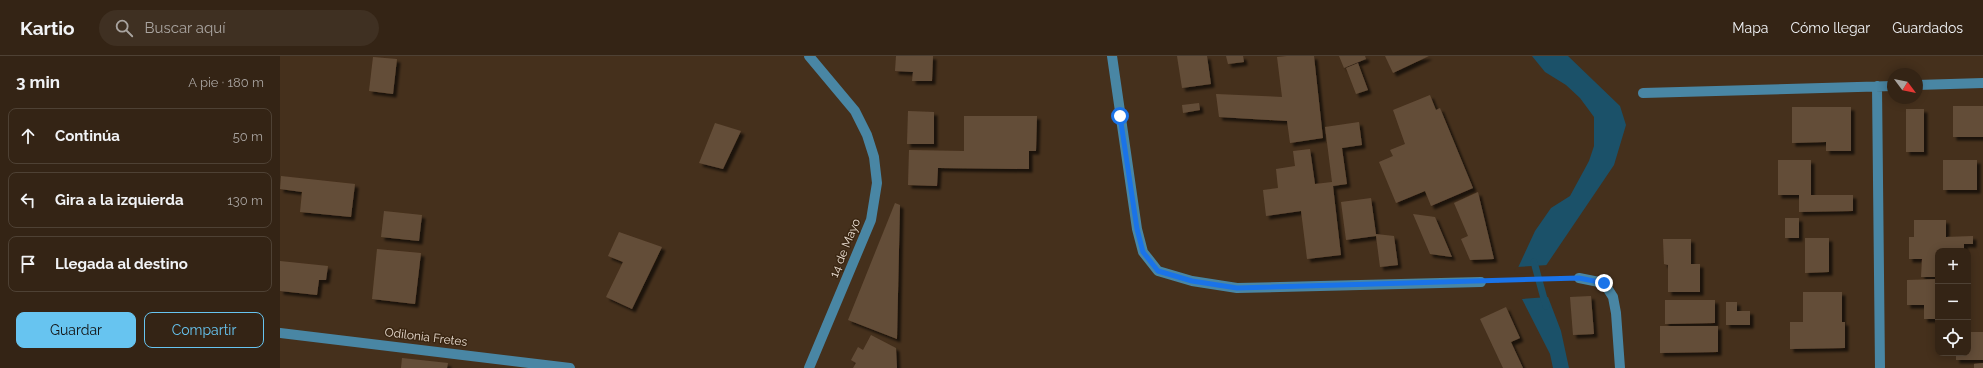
<!DOCTYPE html>
<html lang="es">
<head>
<meta charset="utf-8">
<style>
  body { margin:0; font-family:Raleway,sans-serif; background:#3f3022; color:#f1f3f6 }
  .controls { position:absolute; right:12px; bottom:12px; display:grid; overflow:hidden; border-radius:8px; box-shadow:0 2px 10px #0003 }
  .controls button { width:36px; height:36px; display:grid; place-items:center; padding:0; border:0; border-bottom:1px solid #4e4134; background:#342415; color:#f1f3f6; font:20px sans-serif }
  .compass { position:absolute; left:1607px; top:12px; width:36px; height:36px; border-radius:50%; background:#342415; box-shadow:0 2px 10px #0003; rotate:122deg }
  .stop { position:absolute; width:12px; height:12px; margin:-9px; border:3px solid #1a73e8; border-radius:50%; background:#fff }
  .stop.end { background:#1a73e8; border-color:#fff; box-shadow:0 1px 4px #0008 }
  .list { margin:0; padding:0; list-style:none }
  h2 { display:flex; justify-content:space-between; align-items:center; height:52px; margin:0; padding:0 16px; font-size:17px }
  h2 small { font-size:13px; font-weight:400; color:#a9a4a0 }
  .list li { display:grid; grid-template-columns:26px 1fr auto; gap:12px; align-items:center; box-sizing:border-box; height:56px; margin:0 8px 8px; padding:0 8px; border:1px solid #4e4134; border-radius:8px }
  .list b { display:block; font-size:15px; white-space:nowrap }
  .list em { font-size:13px; font-style:normal; color:#a9a4a0 }
  .actions { display:flex; gap:8px; padding:12px 16px }
  .actions a { flex:1; padding:9px 0; border:1px solid #67c4f0; border-radius:8px; text-align:center; font-size:14px; color:#67c4f0 }
  .actions .main { background:#67c4f0; color:#111 }
  .icon { flex:none; width:22px; height:22px; fill:none; stroke:currentColor; stroke-width:2; stroke-linecap:round; stroke-linejoin:round }
  .map { position:relative; flex:none; width:1703px; height:312px; overflow:hidden }
  header { display:flex; align-items:center; gap:24px; box-sizing:border-box; height:56px; padding:0 20px; background:#342415; border-bottom:1px solid #4e4134 }
  header strong { font-size:19px }
  nav { display:flex; gap:22px; margin-inline-start:auto; font-size:14px }
  .search { width:280px; height:36px; background:#3f3022; display:flex; align-items:center; gap:10px; box-sizing:border-box; padding:0 14px; border-radius:22px; color:#a9a4a0; font-size:15px }
  main { display:flex }
  aside { flex:1; background:#342415 }
  .map>svg:first-child { display:block }
  .water { fill:#1b5169 }
  .pier { fill:#45301c }
  .lines { fill:none; stroke-linecap:round; stroke-linejoin:round }
  .stream { stroke:#1b5169; stroke-width:7 }
  .building { fill:#644d38; filter:url(#shadow) }
  .path { stroke:#8c7a6a; stroke-width:2.5; stroke-dasharray:2 3; stroke-linecap:butt }
  .minor { stroke:#4986a4; stroke-width:10 }
  .route { stroke:#1a73e8; stroke-width:5 }
  .labels { text-anchor:middle; dominant-baseline:central; stroke-width:3; stroke-linejoin:round; paint-order:stroke }
  .street-label { font-size:12px; fill:#e7dace; stroke:#3a2612 }
</style>
</head>
<body>
<header>
<strong>Kartio</strong>
<div class="search"><svg class="icon" aria-label="search" viewBox="0 0 24 24"><circle cx="10" cy="10" r="6"/><path d="M15 15l6 6"/></svg>Buscar aquí</div>
<nav><a>Mapa</a><a>Cómo llegar</a><a>Guardados</a></nav>
</header>
<main>
<aside>
<h2>3 min<small>A pie · 180 m</small></h2>
<ul class="list">
<li><svg class="icon" aria-label="ahead" viewBox="0 0 24 24"><path d="M12 20V5M6 11l6-6 6 6"/></svg><div><b>Continúa</b></div><em>50 m</em></li>
<li><svg class="icon" aria-label="left" viewBox="0 0 24 24"><path d="M17 20v-9H6M10 6l-5 5 5 5"/></svg><div><b>Gira a la izquierda</b></div><em>130 m</em></li>
<li><svg class="icon" aria-label="arrive" viewBox="0 0 24 24"><path d="M6 21V4h12l-3 4 3 4H6"/></svg><div><b>Llegada al destino</b></div></li>
</ul>
<div class="actions"><a class="main">Guardar</a><a>Compartir</a></div>
</aside>
<div class="map">
<svg width="1703" height="312" viewBox="0 0 1703 312">
  <defs>
    <filter id="shadow"><feDropShadow dx="3.5" dy="3.5" stdDeviation="1" flood-color="#0009"/></filter>
  </defs>
  <rect width="100%" height="100%" fill="#45301c"/>
  <path class="water" d="M 1252,0 L 1288,0 L 1340,50 L 1346,69 L 1334,109 L 1263,214 L 1236,216 L 1255,175 L 1271,152 L 1290,140 L 1309,105 L 1314,90 L 1314,61 L 1300,42 L 1286,29 L 1265,16 Z
    M 1268,241 L 1281,275 L 1289,312 L 1273,312 L 1270,298 L 1242,243 Z"/>
  <path class="pier" d="M 1268,209 L 1263,216 L 1236,218 L 1234,216 L 1236,211 Z"/>
  <g class="lines">
    <path class="stream" d="M 1254,206 L 1266,250"/>
  </g>
  <path class="building" d="M 616,0 L 653,0 L 652,25 L 632,25 L 633,16 L 615,15 Z
    M 897,0 L 927,0 L 931,28 L 902,32 Z
    M 946,0 L 963,0 L 964,6 L 948,8 Z
    M 1007,0 L 1034,0 L 1043,82 L 1010,87 L 1007,65 L 939,61 L 936,38 L 1002,41 L 997,1 Z
    M 1059,0 L 1085,0 L 1086,3 L 1064,12 Z
    M 1105,0 L 1149,0 L 1113,17 Z
    M 93,1 L 117,3 L 113,38 L 89,35 Z
    M 1078,7 L 1088,34 L 1076,38 L 1066,12 Z
    M 1150,39 L 1156,54 L 1160,52 L 1193,132 L 1151,150 L 1145,135 L 1116,147 L 1099,106 L 1113,100 L 1110,94 L 1125,88 L 1113,54 Z
    M 919,47 L 920,54 L 903,57 L 902,49 Z
    M 1673,50 L 1703,50 L 1703,81 L 1673,81 Z
    M 1512,51 L 1571,51 L 1571,95 L 1546,95 L 1546,86 L 1512,87 Z
    M 1626,53 L 1644,53 L 1644,96 L 1626,96 Z
    M 628,55 L 654,56 L 654,88 L 627,88 Z
    M 684,60 L 757,60 L 756,95 L 749,95 L 749,113 L 658,112 L 657,130 L 628,129 L 629,94 L 684,95 Z
    M 1079,66 L 1082,89 L 1062,92 L 1067,128 L 1053,130 L 1061,199 L 1027,203 L 1021,155 L 986,160 L 983,134 L 998,132 L 996,113 L 1015,110 L 1013,95 L 1030,93 L 1035,128 L 1052,126 L 1045,71 Z
    M 435,67 L 461,75 L 443,113 L 419,107 Z
    M 1498,104 L 1531,104 L 1531,139 L 1573,139 L 1573,155 L 1519,156 L 1519,139 L 1498,139 Z
    M 1663,104 L 1697,104 L 1697,134 L 1663,134 Z
    M 1,120 L 75,128 L 71,161 L 20,156 L 22,136 L 0,133 Z
    M 1198,136 L 1214,203 L 1190,204 L 1181,183 L 1188,180 L 1174,147 Z
    M 1091,142 L 1096,178 L 1114,180 L 1118,209 L 1100,211 L 1096,180 L 1066,184 L 1061,146 Z
    M 615,147 L 620,149 L 617,283 L 568,264 Z
    M 104,155 L 142,159 L 139,185 L 101,181 Z
    M 1133,158 L 1155,161 L 1172,201 L 1150,198 Z
    M 1505,162 L 1519,162 L 1519,182 L 1505,182 Z
    M 1634,164 L 1666,164 L 1666,181 L 1693,180 L 1693,188 L 1684,188 L 1684,195 L 1658,195 L 1658,221 L 1641,221 L 1642,203 L 1629,203 L 1629,181 L 1634,181 Z
    M 339,176 L 382,191 L 352,253 L 326,241 L 343,206 L 328,200 Z
    M 1525,182 L 1549,182 L 1549,216 L 1525,217 Z
    M 1383,183 L 1411,183 L 1411,208 L 1420,208 L 1420,236 L 1388,236 L 1388,209 L 1384,208 Z
    M 97,193 L 141,197 L 135,248 L 92,243 Z
    M 0,205 L 48,210 L 46,224 L 39,224 L 37,239 L 0,235 Z
    M 1658,223 L 1658,263 L 1644,263 L 1644,249 L 1627,249 L 1627,224 Z
    M 1523,236 L 1562,236 L 1562,266 L 1565,266 L 1565,292 L 1510,293 L 1510,266 L 1523,266 Z
    M 1311,240 L 1314,278 L 1293,279 L 1290,241 Z
    M 1385,244 L 1435,244 L 1435,267 L 1385,268 Z
    M 1446,246 L 1457,246 L 1457,255 L 1470,255 L 1470,269 L 1446,269 Z
    M 1226,251 L 1240,282 L 1231,286 L 1243,312 L 1223,312 L 1200,263 Z
    M 1380,270 L 1438,270 L 1438,296 L 1380,297 Z
    M 1688,276 L 1703,276 L 1703,304 L 1676,304 L 1676,297 L 1688,297 Z
    M 591,279 L 616,292 L 617,312 L 573,312 L 576,307 L 571,304 L 578,291 L 583,294 Z
    M 122,302 L 168,307 L 167,312 L 121,312 Z
    M 1703,307 L 1703,312 L 1694,312 L 1694,308 Z"/>
  <g class="lines">
    <path class="path" d="M 1217,225 L 1282,222"/>
    <path class="minor" d="M 529,0 L 575,55 L 587,79 L 594,101 L 597,127 L 591,164 L 529,312
      M 832,0 L 857,173 L 863,196 L 878,215 L 912,225 L 957,232 L 1201,226
      M 1637,29 L 1703,27
      M 1597,30 L 1600,312
      M 1363,37 L 1613,30
      M 1299,222 L 1324,227 L 1333,241 L 1336,257 L 1340,312
      M 0,277 L 290,312"/>
  </g>
  <g class="lines">
    <path class="route" d="M 840,60 L 857,173 L 863,196 L 878,215 L 912,225 L 957,232 L 1299,222 L 1324,227"/>
  </g>
  <g class="labels">
    <g class="street-label">
      <text transform="translate(565 192) rotate(-68)">14 de Mayo</text>
      <text transform="translate(146 281) rotate(7)">Odilonia Fretes</text>
    </g>
  </g>
</svg>
<div class="controls">
<button>+</button>
<button>−</button>
<button><svg class="icon" aria-label="locate" viewBox="0 0 24 24"><circle cx="12" cy="12" r="6"/><path d="M12 2v4M12 18v4M2 12h4M18 12h4"/></svg></button>
</div>
<svg class="compass" viewBox="-18 -18 36 36"><path d="M0-13l5 13h-10z" fill="#e53935"/><path d="M0 13l5-13h-10z" fill="#a9a4a0"/></svg>
<div class="stop" style="left:840px;top:60px"></div>
<div class="stop end" style="left:1324px;top:227px"></div>
</div>
</main>
</body>
</html>
